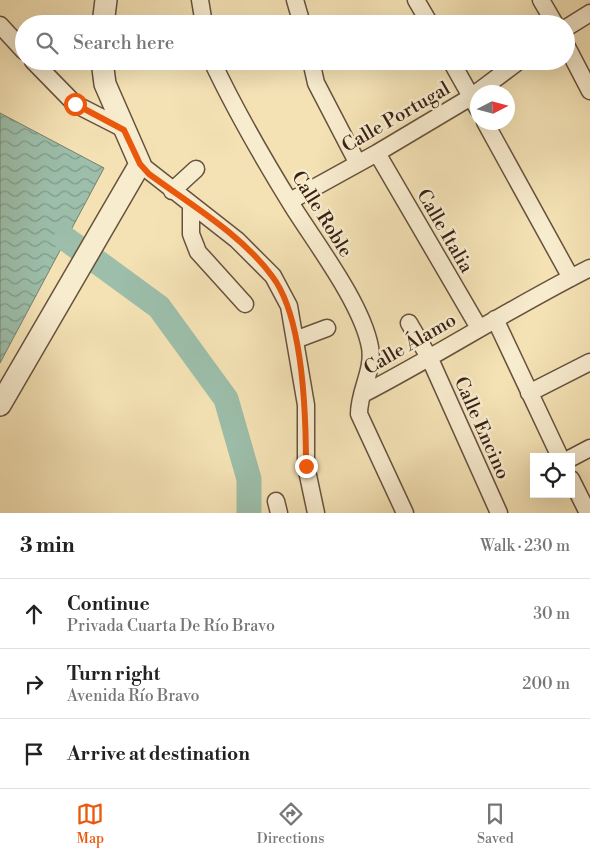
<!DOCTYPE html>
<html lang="en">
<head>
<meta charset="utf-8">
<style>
  body { margin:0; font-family:"Libre Bodoni",serif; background:#f2f2f2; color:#222 }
  .controls { position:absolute; right:15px; bottom:15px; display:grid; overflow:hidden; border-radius:0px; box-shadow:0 5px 20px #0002 }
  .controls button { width:45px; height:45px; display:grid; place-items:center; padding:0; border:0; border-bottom:1px solid #e0e0e0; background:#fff; color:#222; font:25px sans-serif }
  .compass { position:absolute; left:470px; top:85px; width:45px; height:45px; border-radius:50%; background:#fff; box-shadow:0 5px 20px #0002; rotate:84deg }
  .stop { position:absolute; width:15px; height:15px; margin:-11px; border:4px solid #ea580c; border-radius:50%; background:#fff }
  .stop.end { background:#ea580c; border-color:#fff; box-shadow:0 1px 5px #0008 }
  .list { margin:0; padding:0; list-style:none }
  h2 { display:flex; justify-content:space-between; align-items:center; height:65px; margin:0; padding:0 20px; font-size:21px }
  h2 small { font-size:16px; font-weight:400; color:#767676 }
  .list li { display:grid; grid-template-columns:32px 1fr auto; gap:15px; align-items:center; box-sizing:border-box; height:70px; padding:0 20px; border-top:1px solid #e0e0e0 }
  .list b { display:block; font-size:19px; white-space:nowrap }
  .list p { margin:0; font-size:16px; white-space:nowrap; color:#767676 }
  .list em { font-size:16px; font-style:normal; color:#767676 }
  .icon { flex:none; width:28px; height:28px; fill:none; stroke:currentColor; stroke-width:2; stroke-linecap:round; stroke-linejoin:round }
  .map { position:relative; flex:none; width:590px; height:513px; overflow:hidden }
  .search { position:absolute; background:#fff; box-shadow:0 5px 20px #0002; left:15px; right:15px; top:15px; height:55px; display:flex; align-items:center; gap:12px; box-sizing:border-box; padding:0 18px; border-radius:28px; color:#767676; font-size:19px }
  .sheet { height:275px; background:#fff }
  nav { display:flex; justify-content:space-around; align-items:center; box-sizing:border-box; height:70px; border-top:1px solid #e0e0e0; background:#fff; font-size:14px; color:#767676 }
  nav a { display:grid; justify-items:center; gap:2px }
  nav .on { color:#ea580c }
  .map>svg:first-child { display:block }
  .water { fill:url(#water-waves); stroke:#74806f }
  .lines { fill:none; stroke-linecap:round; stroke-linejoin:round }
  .river { stroke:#9cbeaa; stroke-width:25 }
  .minor-casing { stroke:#67523e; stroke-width:19 }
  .tertiary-casing { stroke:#67523e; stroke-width:24 }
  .minor { stroke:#f8eccf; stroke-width:16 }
  .tertiary { stroke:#f8eccf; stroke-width:21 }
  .route { stroke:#ea580c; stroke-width:6 }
  .labels { text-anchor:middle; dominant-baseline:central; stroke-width:5; stroke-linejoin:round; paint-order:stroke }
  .street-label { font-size:19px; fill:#382216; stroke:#f8eccf }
</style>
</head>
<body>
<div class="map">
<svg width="590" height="513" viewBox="0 0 590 513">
  <defs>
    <pattern id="water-waves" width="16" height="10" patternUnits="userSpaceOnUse" patternTransform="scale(1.25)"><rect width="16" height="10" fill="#9cbeaa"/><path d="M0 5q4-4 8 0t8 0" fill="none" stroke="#809a89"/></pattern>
  </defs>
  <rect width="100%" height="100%" fill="#f4e2b5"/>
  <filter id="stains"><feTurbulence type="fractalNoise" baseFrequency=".004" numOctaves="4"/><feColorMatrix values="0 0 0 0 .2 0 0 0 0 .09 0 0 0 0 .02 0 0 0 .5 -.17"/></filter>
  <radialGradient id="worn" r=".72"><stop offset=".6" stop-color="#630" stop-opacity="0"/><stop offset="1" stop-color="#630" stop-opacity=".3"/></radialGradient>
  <path class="water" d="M 0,113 L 104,168 L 0,363 Z"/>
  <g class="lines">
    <path class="river" d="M 66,239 L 159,307 L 226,399 L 249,479 L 249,513"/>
    <g class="minor-casing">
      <path id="minor" d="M 200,0 L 204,24
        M 295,0 L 302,24
        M 416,0 L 430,24
        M 541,0 L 555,24
        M 0,25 L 24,51
        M 566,28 L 590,13
        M 566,45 L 590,91
        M 33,61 L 75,104 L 124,129
        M 212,61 C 236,112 264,160 293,207 C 317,245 362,304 370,347 C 374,371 359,390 359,414 L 405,513
        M 311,61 L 316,83 L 357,162
        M 451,61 L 478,109
        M 485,122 L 571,278
        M 377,153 L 479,328
        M 140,164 L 237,240 L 273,276 L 289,306 L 306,405 L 306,466 L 316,513
        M 172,191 L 196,169
        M 290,201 L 377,153 L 471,97 L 519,61
        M 191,205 L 191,234 L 198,252 L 245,304
        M 495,319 L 560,457
        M 409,323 L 430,359 L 499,513
        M 295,340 L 327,328
        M 529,393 L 590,362
        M 363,394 C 440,354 512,307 590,268
        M 571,458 L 590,448
        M 571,479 L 588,513
        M 276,501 L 279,513"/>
    </g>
    <g class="tertiary-casing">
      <path id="tertiary" d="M 103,24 L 106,0
        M 0,405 L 140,164 L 105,84 L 102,61"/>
    </g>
    <use href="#minor" class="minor"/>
    <use href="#tertiary" class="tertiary"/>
  </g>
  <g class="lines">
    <path class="route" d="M 75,104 L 124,130 L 140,164 L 149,174 C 191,205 241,234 272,276 C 303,316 306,416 306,466"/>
  </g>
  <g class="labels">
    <g class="street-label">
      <text transform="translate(396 117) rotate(-30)">Calle Portugal</text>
      <text transform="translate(322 214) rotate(58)">Calle Roble</text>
      <text transform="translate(445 231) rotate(60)">Calle Italia</text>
      <text transform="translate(410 344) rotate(-30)">Calle Álamo</text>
      <text transform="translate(482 428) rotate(66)">Calle Encino</text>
    </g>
  </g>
  <rect width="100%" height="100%" filter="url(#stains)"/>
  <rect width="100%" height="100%" fill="url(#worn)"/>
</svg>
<div class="controls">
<button><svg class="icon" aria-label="locate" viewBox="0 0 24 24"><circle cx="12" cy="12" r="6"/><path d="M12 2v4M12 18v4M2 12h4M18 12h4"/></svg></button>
</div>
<svg class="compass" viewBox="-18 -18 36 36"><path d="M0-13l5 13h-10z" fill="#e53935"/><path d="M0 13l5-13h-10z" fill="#767676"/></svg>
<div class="stop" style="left:75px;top:104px"></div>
<div class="stop end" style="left:306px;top:466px"></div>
<div class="search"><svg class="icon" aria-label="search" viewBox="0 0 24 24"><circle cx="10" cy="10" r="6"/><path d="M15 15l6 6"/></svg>Search here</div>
</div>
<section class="sheet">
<h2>3 min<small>Walk · 230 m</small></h2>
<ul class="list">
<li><svg class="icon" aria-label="ahead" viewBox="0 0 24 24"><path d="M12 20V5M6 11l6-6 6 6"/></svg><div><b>Continue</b><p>Privada Cuarta De Río Bravo</p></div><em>30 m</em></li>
<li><svg class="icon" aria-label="right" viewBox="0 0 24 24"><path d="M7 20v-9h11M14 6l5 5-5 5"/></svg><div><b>Turn right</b><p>Avenida Río Bravo</p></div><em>200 m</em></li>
<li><svg class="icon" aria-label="arrive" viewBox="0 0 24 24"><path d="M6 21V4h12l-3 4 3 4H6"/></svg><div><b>Arrive at destination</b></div></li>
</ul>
</section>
<nav>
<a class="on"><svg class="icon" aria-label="map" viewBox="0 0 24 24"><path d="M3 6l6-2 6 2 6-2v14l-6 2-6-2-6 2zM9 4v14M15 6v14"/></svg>Map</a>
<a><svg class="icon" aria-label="directions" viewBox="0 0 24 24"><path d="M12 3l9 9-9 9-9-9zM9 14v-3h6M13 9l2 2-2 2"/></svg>Directions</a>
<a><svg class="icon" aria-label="saved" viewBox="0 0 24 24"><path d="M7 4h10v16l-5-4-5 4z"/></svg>Saved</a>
</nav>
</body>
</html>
